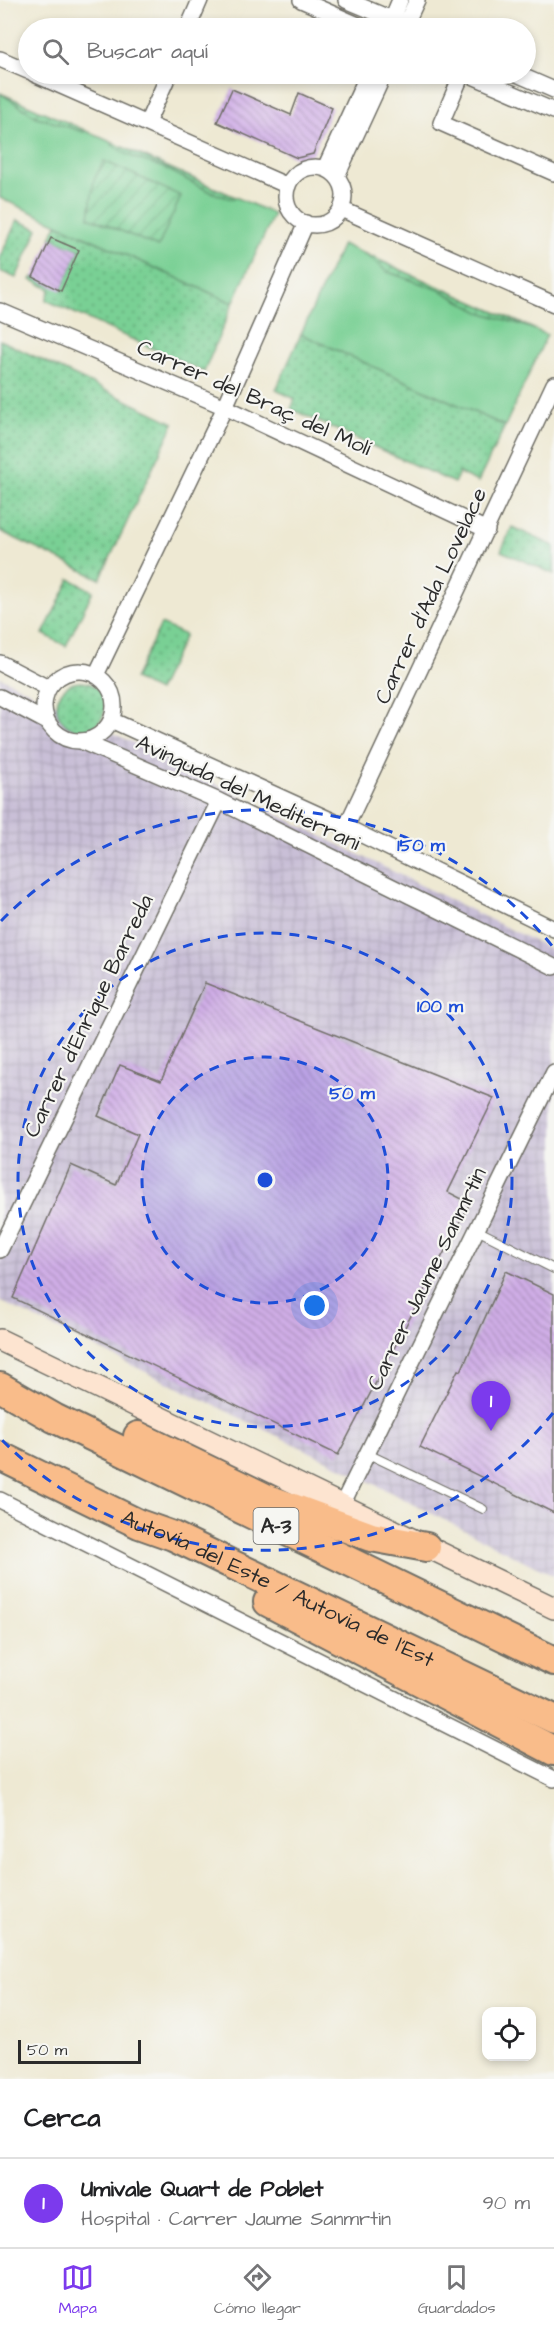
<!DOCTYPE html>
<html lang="es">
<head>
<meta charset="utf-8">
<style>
  body { margin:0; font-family:"Architects Daughter",sans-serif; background:#f2f2f2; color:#202124 }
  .controls { position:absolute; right:18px; bottom:18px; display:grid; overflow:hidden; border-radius:12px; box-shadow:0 3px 9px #0003 }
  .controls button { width:54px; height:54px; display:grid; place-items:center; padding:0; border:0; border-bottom:2px solid #e0e0e0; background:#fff; color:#202124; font:30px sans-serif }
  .scale { position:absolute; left:18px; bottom:15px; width:123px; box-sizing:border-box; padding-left:6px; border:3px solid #2b2b2b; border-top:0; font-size:16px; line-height:21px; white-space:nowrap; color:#2b2b2b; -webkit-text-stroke:4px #f6f6f2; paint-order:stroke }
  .you { position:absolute; left:315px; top:1306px; width:21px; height:21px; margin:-15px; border:4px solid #fff; border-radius:50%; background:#1a73e8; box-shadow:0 0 0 9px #1a73e833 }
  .badge { display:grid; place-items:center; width:39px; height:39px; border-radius:50%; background:#7c3aed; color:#fff; font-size:20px; font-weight:700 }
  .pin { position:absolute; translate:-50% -50px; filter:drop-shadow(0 2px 3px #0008) }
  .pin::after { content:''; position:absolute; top:32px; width:21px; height:18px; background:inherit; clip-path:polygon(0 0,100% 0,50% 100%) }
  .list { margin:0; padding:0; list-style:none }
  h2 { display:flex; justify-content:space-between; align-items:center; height:78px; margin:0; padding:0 24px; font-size:26px }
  h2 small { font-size:20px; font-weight:400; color:#757577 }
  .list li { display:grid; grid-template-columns:39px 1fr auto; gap:18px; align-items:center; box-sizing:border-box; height:90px; padding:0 24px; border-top:2px solid #e0e0e0 }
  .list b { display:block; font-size:22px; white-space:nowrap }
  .list p { margin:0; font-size:20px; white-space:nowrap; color:#757577 }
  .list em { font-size:20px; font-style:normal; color:#757577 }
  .icon { flex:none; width:33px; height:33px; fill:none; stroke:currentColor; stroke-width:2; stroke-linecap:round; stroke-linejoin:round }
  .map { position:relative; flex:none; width:554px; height:2079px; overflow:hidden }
  .search { position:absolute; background:#fff; box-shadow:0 3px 9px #0003; left:18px; right:18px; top:18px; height:66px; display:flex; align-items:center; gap:15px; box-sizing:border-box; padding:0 21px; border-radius:33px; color:#757577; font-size:22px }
  .sheet { height:168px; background:#fff }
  nav { display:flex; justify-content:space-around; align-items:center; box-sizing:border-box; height:84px; border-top:2px solid #e0e0e0; background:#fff; font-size:16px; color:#757577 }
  nav a { display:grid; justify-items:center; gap:3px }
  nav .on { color:#7c3aed }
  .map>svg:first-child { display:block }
  .industrial { fill:url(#industrial-grid) }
  .grass { fill:url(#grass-dots); stroke:#527e60; stroke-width:1.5 }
  .park { fill:#79d094; stroke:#527e60; stroke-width:1.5 }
  .garden { fill:url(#garden-furrows); stroke:#527e60; stroke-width:1.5 }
  .building { fill:url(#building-back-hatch) }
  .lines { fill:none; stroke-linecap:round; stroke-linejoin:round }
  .lane-casing { stroke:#6f6e66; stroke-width:10 }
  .street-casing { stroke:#6f6e66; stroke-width:18 }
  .secondary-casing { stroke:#6f6e66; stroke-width:24 }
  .highway-casing { stroke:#6f6e66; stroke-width:32 }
  .lane { stroke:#fff; stroke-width:8 }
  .street { stroke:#fff; stroke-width:15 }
  .secondary { stroke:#fde4d0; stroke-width:21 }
  .highway { stroke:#f9bc8a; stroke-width:28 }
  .ring { fill:none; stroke:#1d4ed8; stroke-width:3; stroke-dasharray:10 8 }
  .labels { text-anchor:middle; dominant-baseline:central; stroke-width:4.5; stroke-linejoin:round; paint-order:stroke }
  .shield { fill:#f6f6f2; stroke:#686867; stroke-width:1.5 }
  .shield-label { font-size:21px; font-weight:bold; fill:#2b2b2b }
  .street-label { font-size:22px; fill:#2b2b2b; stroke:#f6f6f2 }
  .centre { fill:#1d4ed8; stroke:#f6f6f2; stroke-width:3 }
  .ring-label { font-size:18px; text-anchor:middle; font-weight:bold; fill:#1d4ed8; stroke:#f6f6f2; stroke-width:4.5; stroke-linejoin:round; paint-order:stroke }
</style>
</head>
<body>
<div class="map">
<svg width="554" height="2079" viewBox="0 0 554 2079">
  <defs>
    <pattern id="industrial-grid" width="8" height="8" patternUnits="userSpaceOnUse" patternTransform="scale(1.5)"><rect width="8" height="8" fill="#c9bfd7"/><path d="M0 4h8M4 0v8" fill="none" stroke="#ada4b9"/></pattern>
    <pattern id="grass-dots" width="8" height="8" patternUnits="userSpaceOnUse" patternTransform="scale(1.5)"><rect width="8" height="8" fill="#79d094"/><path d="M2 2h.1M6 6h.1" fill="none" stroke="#63a979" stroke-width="1.8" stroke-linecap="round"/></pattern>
    <pattern id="garden-furrows" width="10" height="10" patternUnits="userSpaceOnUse" patternTransform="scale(1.5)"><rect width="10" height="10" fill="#79d094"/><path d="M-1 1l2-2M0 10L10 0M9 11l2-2" fill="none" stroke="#63a979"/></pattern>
    <pattern id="building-back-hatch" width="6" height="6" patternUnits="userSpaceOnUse" patternTransform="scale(1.5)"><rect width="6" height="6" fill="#d0aee7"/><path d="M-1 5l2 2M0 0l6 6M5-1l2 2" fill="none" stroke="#a98ebb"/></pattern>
  </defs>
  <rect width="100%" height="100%" fill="#f6f6f2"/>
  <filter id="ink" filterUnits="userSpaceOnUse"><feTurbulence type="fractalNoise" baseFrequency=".0167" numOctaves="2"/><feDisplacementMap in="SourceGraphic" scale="12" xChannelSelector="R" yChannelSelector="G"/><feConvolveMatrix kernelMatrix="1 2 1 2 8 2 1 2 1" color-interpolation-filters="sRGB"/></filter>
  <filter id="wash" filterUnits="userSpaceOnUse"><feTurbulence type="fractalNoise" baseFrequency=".008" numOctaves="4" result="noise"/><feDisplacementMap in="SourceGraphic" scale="24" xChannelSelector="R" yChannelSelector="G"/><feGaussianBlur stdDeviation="1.35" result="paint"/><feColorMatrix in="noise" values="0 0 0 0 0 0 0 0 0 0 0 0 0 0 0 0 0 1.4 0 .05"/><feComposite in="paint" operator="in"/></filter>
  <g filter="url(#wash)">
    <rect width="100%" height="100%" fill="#eee9d3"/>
    <path class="industrial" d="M 0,677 L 554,951 L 554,1576 L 335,1464 L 0,1301 Z"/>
    <path class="grass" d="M 17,220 L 38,229 L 16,278 L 0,271 L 0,258 Z
      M 57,224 L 233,303 L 204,372 L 46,300 L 50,289 L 31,280 L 33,277 L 61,290 L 79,250 L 51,238 Z
      M 301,334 L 505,426 L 478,482 L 459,473 L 454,483 L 291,409 L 295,399 L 276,390 Z
      M 0,340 L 174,423 L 100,579 L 0,531 Z
      M 512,527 L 554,546 L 554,574 L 501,551 Z
      M 70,579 L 93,591 L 66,646 L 43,634 Z
      M 161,624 L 185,635 L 158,691 L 134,679 Z
      M57 706a24 24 0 1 1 48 0a24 24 0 1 1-48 0Z"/>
    <path class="park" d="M 0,93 L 274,214 L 233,303 L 0,198 Z
      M 342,244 L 547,335 L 505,426 L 301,334 Z"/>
    <path class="garden" d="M 0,93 L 85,130 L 84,132 L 37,117 Z
      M 113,143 L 235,197 L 234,199 C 208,194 188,179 164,168 C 142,159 133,160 112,145 Z
      M 104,161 L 181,196 L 158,247 L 89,217 L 94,180 Z
      M 363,253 L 534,329 L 480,312 L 440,290 L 388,272 Z"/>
    <g id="blocks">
      <path class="building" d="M 232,89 L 291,115 L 299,93 L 332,108 L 313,154 L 297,158 L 217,122 Z
        M 51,238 L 79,250 L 61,291 L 33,277 Z
        M 205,983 L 494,1098 L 448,1192 L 470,1203 L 338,1455 L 13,1298 L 71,1165 L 116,1185 L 138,1134 L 98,1116 L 120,1065 L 161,1081 Z
        M 506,1271 L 554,1294 L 554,1513 L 420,1447 L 458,1370 L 461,1371 Z"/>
    </g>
  </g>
  <g filter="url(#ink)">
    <use href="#blocks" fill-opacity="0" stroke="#6f6e66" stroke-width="1.5"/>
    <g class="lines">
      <g class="lane-casing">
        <path id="lane" d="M 477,1230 L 554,1269
          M 366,1453 L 483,1509"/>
      </g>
      <g class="street-casing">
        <path id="street" d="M 301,0 L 365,28
          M 346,0 L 413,28
          M 188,28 L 200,0
          M 388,28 L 400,0
          M 404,28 L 417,0
          M 0,59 L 28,71
          M 34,74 L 288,186
          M 462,74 L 441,123 L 554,173
          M 468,74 L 554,111
          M 517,74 L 554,90
          M 147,123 L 169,74
          M286 196a29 29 0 1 1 58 0a29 29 0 1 1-58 0Z
          M 325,168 L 368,74
          M 337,176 L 384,74
          M 341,209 L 554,304
          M 0,311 L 225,407 L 487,530
          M 0,663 L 48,688
          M44 706a35 35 0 1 1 70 0a35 35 0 1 1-70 0Z
          M 96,675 L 225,407 L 306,223
          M 0,697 L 47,722
          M 111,720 L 346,827 L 554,929
          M 83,742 L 219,801 L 554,967
          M 346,827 L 554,384
          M 0,1250 L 219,801
          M 0,1500 L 554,1779
          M 341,1507 L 554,1072"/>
      </g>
      <g class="secondary-casing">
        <path id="secondary" d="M 0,1340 L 554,1608"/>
      </g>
      <g class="highway-casing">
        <g id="highway">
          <path d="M 0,1387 L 54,1418 L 554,1661"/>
          <path d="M 138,1436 L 268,1499 L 371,1537 L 426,1547"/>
          <path id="s1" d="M 0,1456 L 139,1524 L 173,1536 L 554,1719"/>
          <path d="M 268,1602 L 554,1751"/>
        </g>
      </g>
      <use href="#lane" class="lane"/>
      <use href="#street" class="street"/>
      <use href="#secondary" class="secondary"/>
      <use href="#highway" class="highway"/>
    </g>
  </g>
  <circle cx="265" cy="1180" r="123" fill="#1d4ed8" fill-opacity=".12"/>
  <g class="ring">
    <circle cx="265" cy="1180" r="123"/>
    <circle cx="265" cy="1180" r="247"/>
    <path d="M553 1413A370 370 0 0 1 1 1439M1 921A370 370 0 0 1 553 947"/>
  </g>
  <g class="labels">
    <rect class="shield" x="253.5" y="1508" width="45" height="36" rx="4.5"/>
    <g class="shield-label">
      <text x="276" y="1526">A-3</text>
    </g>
    <g class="street-label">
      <text transform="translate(254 398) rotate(24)">Carrer del Braç del Molí</text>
      <text transform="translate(431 596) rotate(-65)">Carrer d'Ada Lovelace</text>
      <text transform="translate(248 793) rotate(25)">Avinguda del Mediterrani</text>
      <text transform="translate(89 1016) rotate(-64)">Carrer d'Enrique Barreda</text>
      <text transform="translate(427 1279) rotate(-64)">Carrer Jaume Sanmrtin</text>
      <text stroke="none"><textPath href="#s1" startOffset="308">Autovía del Este / Autovia de l'Est</textPath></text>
    </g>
  </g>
  <circle cx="265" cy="1180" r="9" class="centre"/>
  <g class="ring-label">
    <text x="421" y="851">150 m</text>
    <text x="440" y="1012">100 m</text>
    <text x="352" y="1099">50 m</text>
  </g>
</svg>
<div class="controls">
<button><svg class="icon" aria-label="locate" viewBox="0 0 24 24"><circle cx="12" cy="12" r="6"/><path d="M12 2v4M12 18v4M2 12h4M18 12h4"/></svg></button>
</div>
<div class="scale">50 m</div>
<div class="you"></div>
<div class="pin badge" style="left:491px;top:1431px">1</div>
<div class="search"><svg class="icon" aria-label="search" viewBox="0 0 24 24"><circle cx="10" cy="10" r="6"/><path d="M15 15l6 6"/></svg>Buscar aquí</div>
</div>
<section class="sheet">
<h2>Cerca<small></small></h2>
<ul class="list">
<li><span class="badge">1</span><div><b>Umivale Quart de Poblet</b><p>Hospital · Carrer Jaume Sanmrtin</p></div><em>90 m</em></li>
</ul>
</section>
<nav>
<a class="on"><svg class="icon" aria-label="map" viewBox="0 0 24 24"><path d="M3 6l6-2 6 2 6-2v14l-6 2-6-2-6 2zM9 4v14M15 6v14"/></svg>Mapa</a>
<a><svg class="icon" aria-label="directions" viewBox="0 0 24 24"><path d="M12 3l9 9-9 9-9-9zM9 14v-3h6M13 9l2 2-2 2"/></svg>Cómo llegar</a>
<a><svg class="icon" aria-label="saved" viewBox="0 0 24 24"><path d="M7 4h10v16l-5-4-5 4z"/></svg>Guardados</a>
</nav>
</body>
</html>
